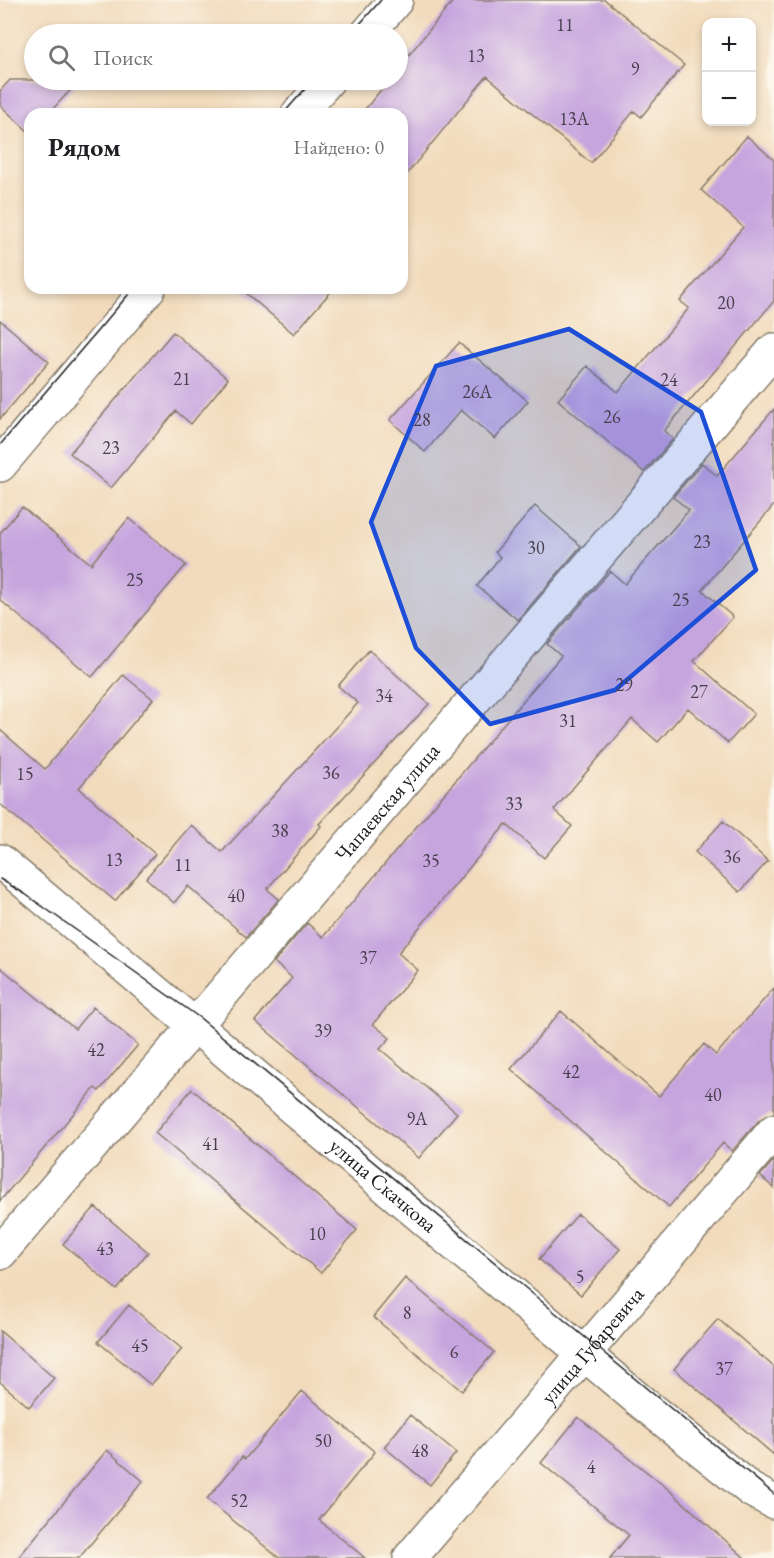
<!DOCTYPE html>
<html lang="ru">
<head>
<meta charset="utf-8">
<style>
  body { margin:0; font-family:"EB Garamond",serif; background:#f2f2f2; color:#202124 }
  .controls { position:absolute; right:18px; top:18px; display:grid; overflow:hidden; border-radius:12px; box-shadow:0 3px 9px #0003 }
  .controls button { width:54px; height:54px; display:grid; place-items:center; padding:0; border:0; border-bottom:2px solid #e0e0e0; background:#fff; color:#202124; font:30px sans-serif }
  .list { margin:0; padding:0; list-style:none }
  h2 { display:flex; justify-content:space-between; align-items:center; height:78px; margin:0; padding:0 24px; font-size:26px }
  h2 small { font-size:20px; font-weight:400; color:#757577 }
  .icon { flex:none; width:33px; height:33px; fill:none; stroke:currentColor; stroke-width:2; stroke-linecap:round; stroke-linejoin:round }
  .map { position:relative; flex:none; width:774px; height:1558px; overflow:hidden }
  .search { position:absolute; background:#fff; box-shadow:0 3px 9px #0003; left:24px; top:24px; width:384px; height:66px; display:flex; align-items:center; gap:15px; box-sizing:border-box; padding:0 21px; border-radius:33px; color:#757577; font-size:22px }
  .panel { position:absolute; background:#fff; box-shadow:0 3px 9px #0003; left:24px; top:108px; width:384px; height:186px; border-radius:18px }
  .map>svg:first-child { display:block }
  .building { fill:#c6a4de }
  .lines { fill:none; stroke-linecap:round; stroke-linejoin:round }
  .minor-casing { stroke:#877c6c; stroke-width:36 }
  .minor { stroke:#fff; stroke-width:33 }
  .tram { stroke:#1c1c1c; stroke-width:1.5 }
  .marked { fill:#1d4ed8; fill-opacity:0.2; stroke:#1d4ed8; stroke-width:4.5; stroke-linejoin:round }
  .labels { text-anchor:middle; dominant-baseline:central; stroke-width:5; stroke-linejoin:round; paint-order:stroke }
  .number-label { font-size:18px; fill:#463e4c }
  .street-label { font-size:21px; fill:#1c1c1c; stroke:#fbf7ec }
</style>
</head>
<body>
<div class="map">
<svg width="774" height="1558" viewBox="0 0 774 1558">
  <rect width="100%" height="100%" fill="#fbf7ec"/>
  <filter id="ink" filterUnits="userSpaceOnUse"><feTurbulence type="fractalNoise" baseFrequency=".0167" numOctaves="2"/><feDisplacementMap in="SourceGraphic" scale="12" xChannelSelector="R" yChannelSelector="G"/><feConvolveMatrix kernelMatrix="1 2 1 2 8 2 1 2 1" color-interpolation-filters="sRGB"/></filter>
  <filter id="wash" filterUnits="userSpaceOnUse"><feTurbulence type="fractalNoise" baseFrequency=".008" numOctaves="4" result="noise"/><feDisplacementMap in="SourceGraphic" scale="24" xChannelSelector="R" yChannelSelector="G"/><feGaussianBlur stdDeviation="1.35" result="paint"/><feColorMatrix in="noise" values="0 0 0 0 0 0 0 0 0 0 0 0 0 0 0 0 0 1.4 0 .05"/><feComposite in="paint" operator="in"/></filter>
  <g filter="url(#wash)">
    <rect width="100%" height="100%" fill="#f2dbbc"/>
    <g id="blocks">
      <path class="building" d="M 454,0 L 605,0 L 684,65 L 641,117 L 634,111 L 591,163 L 487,76 L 402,180 L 402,114 L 361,114 L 389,80 L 398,80 L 398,68 Z
        M 10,80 L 80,80 L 48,114 L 30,114 L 30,133 L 0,105 L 0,91 Z
        M 747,136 L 774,160 L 774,301 L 664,431 L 673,439 L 644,472 L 558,400 L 587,366 L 618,392 L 689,308 L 680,301 L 743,227 L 701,190 Z
        M 240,288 L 334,288 L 294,334 Z
        M 0,320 L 49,362 L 0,419 Z
        M 173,332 L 228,379 L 191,424 L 176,411 L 111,488 L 70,453 Z
        M 459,343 L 528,401 L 495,439 L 461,410 L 425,452 L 390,420 Z
        M 774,409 L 774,505 L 702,590 L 733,617 L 694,661 L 754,714 L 728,743 L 688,708 L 658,742 L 632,719 L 554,810 L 572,826 L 544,858 L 506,824 L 398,953 L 418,970 L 373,1024 L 390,1038 L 380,1049 L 457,1113 L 419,1158 L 255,1021 L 292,978 L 274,962 L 307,923 L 323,937 L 561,656 L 547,644 L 610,571 L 625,584 L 689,510 L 673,497 L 702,463 L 717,476 Z
        M 535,506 L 581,546 L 518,620 L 477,586 L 500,557 L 495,552 Z
        M 22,507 L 91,564 L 129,518 L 186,565 L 92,677 L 0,600 L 0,533 Z
        M 369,650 L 429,704 L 319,824 L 321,826 L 267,889 L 279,899 L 246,937 L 188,886 L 174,903 L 146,878 L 191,825 L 222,852 L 358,703 L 338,686 Z
        M 123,675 L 153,699 L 79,788 L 155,854 L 115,901 L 0,804 L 0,730 L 45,769 Z
        M 723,821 L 768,861 L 740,892 L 695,852 Z
        M 0,967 L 75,1029 L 93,1007 L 138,1045 L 99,1091 L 95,1088 L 0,1201 Z
        M 774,988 L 774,1113 L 760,1119 L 732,1151 L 723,1143 L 669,1207 L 511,1069 L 561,1011 L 659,1096 L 704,1044 L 716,1055 Z
        M 192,1089 L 357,1230 L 321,1273 L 155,1133 Z
        M 774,1160 L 774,1188 L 760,1176 Z
        M 95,1207 L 148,1252 L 117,1290 L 63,1244 Z
        M 578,1214 L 620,1249 L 581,1295 L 539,1259 Z
        M 405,1278 L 494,1352 L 462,1391 L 373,1317 Z
        M 129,1305 L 182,1349 L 151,1385 L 98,1342 Z
        M 718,1319 L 774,1367 L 774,1455 L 674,1369 Z
        M 0,1331 L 54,1378 L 29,1407 L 0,1382 Z
        M 302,1391 L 375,1452 L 319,1520 L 365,1558 L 279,1558 L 207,1499 L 242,1457 L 245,1459 Z
        M 410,1415 L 456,1453 L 430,1485 L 384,1447 Z
        M 578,1417 L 668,1489 L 745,1558 L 610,1558 L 629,1535 L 541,1463 Z
        M 107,1450 L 143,1481 L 79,1558 L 18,1558 Z"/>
    </g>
  </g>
  <g filter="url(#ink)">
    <use href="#blocks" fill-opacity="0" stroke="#877c6c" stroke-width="1.5"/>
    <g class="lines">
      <g class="minor-casing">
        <g id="minor">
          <path d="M 367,34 L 396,0"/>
          <path d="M 298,114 L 328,80"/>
          <path d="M 0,465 L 149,288"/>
          <path id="s1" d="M 0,861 L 639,1400 L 751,1490 L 774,1502"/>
          <path id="s2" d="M 0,1253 L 774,350"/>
          <path id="s3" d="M 410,1558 L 774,1131"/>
        </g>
      </g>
      <use href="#minor" class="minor"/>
      <path class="tram" d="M 351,34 L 381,0
        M 283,114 L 313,80
        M 0,445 L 134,288
        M 0,879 L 25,894 L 200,1018 L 774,1494"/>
    </g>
  </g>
  <path class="marked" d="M 569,329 L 701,412 L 756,570 L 615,690 L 490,724 L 416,648 L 371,522 L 436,366 Z"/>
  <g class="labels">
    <g class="number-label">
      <text x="565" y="24">11</text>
      <text x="476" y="55">13</text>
      <text x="635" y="68">9</text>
      <text x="574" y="118">13А</text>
      <text x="726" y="302">20</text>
      <text x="182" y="378">21</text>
      <text x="669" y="379">24</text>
      <text x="477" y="391">26А</text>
      <text x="612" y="416">26</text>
      <text x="422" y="419">28</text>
      <text x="111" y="447">23</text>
      <text x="702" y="541">23</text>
      <text x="536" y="547">30</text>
      <text x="135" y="579">25</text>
      <text x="681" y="599">25</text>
      <text x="624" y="684">29</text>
      <text x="699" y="691">27</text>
      <text x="384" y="695">34</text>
      <text x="568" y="720">31</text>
      <text x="331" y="772">36</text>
      <text x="25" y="773">15</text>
      <text x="514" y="803">33</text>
      <text x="280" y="830">38</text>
      <text x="732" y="856">36</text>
      <text x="114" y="859">13</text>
      <text x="431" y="860">35</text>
      <text x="183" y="864">11</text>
      <text x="236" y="895">40</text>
      <text x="368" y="957">37</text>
      <text x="323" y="1030">39</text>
      <text x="96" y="1049">42</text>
      <text x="571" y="1071">42</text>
      <text x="713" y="1094">40</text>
      <text x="417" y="1118">9А</text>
      <text x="211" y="1143">41</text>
      <text x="317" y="1233">10</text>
      <text x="105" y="1248">43</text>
      <text x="580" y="1276">5</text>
      <text x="407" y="1312">8</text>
      <text x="140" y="1345">45</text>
      <text x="454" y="1351">6</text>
      <text x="724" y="1368">37</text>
      <text x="323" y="1440">50</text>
      <text x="420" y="1450">48</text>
      <text x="591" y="1466">4</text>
      <text x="239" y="1500">52</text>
    </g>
    <g class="street-label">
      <text stroke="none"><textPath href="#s2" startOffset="594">Чапаевская улица</textPath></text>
      <text stroke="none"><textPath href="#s1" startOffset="502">улица Скачкова</textPath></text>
      <text stroke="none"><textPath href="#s3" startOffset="280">улица Губаревича</textPath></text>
    </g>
  </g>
</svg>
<div class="controls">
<button>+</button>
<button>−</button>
</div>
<div class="search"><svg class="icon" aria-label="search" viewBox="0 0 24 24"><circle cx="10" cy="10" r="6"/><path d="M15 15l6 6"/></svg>Поиск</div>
<section class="panel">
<h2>Рядом<small>Найдено: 0</small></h2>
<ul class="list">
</ul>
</section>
</div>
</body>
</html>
